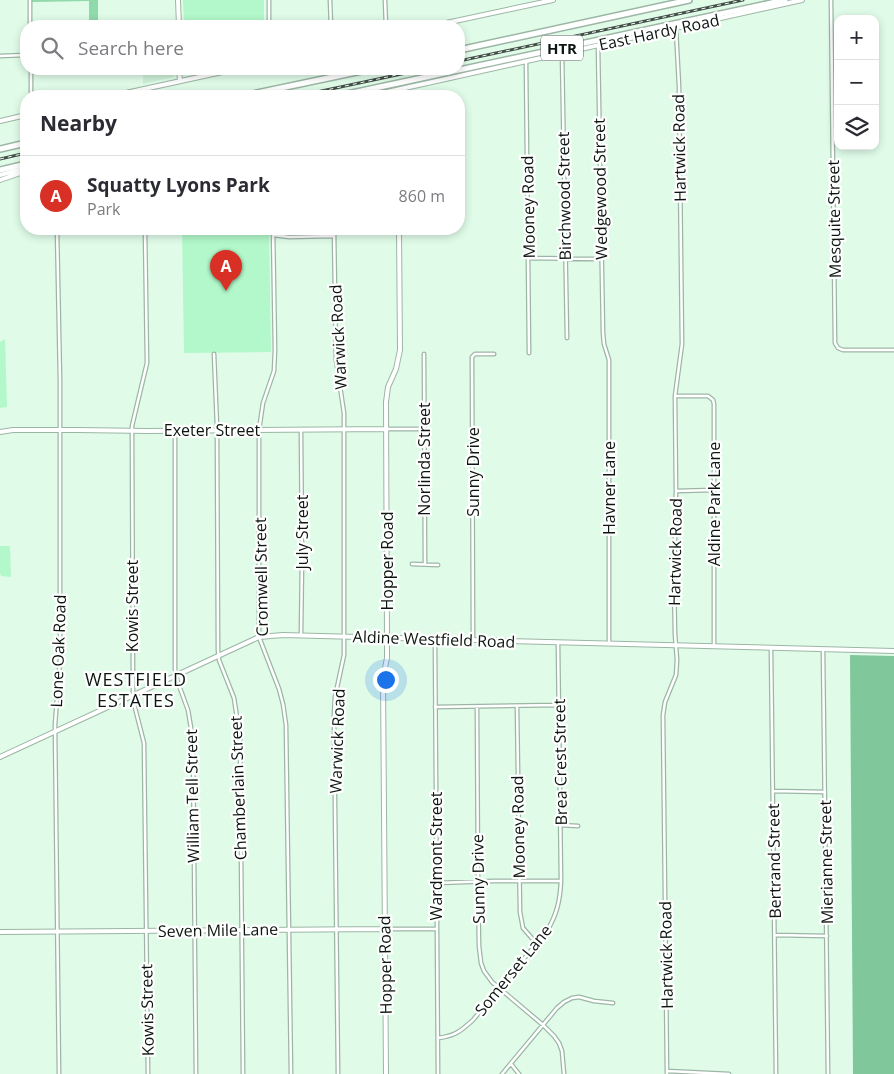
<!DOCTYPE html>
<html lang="en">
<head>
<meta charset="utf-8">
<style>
  body { margin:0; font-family:"Open Sans",sans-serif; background:#f2f2f3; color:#2b2b33 }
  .controls { position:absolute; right:15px; top:15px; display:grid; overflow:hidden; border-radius:10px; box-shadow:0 2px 8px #0003 }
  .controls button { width:45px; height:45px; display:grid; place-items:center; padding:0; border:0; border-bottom:1px solid #e1e1e2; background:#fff; color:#2b2b33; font:25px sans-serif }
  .you { position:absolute; left:385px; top:679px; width:18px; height:18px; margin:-12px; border:4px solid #fff; border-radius:50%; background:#1a73e8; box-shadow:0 0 0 8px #1a73e833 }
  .badge { display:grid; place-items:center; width:32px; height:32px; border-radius:50%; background:#d93025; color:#fff; font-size:16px; font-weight:700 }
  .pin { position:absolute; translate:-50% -41px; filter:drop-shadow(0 1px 2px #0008) }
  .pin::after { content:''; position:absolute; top:26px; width:18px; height:15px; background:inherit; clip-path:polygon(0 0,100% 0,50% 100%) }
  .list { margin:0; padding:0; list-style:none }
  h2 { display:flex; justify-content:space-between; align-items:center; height:65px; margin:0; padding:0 20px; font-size:21px }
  h2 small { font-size:16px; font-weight:400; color:#7c7c81 }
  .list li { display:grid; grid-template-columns:32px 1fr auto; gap:15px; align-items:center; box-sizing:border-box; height:80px; padding:0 20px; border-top:1px solid #e1e1e2 }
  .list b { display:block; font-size:19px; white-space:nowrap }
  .list p { margin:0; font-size:16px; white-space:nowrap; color:#7c7c81 }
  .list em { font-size:16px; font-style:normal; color:#7c7c81 }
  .icon { flex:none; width:28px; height:28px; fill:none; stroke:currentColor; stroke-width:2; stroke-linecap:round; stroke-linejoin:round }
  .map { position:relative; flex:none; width:894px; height:1074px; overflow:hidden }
  .search { position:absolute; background:#fff; box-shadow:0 2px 8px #0003; left:20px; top:20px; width:445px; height:55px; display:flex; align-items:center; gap:12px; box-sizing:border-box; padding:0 18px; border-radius:20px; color:#7c7c81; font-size:19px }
  .panel { position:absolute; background:#fff; box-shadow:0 2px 8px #0003; left:20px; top:90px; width:445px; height:145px; border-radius:20px }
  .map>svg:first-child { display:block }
  .built { fill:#cef1d9 }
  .green { fill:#b2f8ca }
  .forest { fill:#80c89b }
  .water { fill:#90d9aa }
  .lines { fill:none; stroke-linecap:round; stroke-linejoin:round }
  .street-casing { stroke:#9cb6a5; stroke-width:5 }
  .secondary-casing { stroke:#9cb6a5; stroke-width:6 }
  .highway-casing { stroke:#9cb6a5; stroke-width:8 }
  .street { stroke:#fff; stroke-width:2.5 }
  .secondary { stroke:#fff; stroke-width:4 }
  .highway { stroke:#fff; stroke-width:5 }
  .rail-casing { stroke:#414f46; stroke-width:3 }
  .rail { stroke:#fff; stroke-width:1; stroke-dasharray:4; stroke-linecap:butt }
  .labels { text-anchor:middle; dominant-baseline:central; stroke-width:4.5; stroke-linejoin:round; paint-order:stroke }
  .shield { fill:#fff; stroke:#555b57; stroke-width:1 }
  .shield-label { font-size:15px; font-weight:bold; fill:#0c150f }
  .street-label { font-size:16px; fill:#0c150f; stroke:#fff }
  .neighbourhood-label { font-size:18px; letter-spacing:1px; fill:#0c150f; stroke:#fff }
</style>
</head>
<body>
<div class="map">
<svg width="894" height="1074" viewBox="0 0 894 1074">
  <rect width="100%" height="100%" fill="#e0fce9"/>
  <path class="built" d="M 143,69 L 175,69 L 174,77 L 143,84 Z"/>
  <path class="green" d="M 183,0 L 264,0 L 264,26 L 184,26 Z
    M 182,229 L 269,229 L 271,352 L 184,353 Z
    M 5,339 L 7,407 L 0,408 L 0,342 Z
    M 0,546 L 10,546 L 11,577 L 1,576 L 0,573 Z"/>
  <path class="forest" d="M 850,655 L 894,656 L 894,1074 L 853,1074 Z"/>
  <path class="water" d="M 32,0 L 98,0 L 98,26 L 89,26 L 89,1 L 32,2 Z"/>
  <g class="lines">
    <g class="street-casing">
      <path id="street" d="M 30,0 L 30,26
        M 269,0 L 269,26
        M 330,0 L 331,26
        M 385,0 L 386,26
        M 831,0 L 835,343 L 838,348 L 843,350 L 894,350
        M 598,45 L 603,333 L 604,344 L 609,360 L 609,643
        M 562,53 L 567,338
        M 0,56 L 26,55
        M 526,61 L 529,353
        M 31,69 L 31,96
        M 57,229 L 60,380 L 60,659 L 55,725 L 59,1074
        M 145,229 L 147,363 L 132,426 L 133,690 L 133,700 L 144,743 L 148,1074
        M 273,229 L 275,350 L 274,371 L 263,403 L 259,430 L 259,637 L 279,689 L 283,704 L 286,725 L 291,1074
        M 334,229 L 336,360 L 344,413 L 344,655 L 335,697 L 334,715 L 338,1074
        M 273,235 L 289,237 L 333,236
        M 529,258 L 601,259
        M 214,354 L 217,426 L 218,650 L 219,660 L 234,698 L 240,737 L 243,1074
        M 424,354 L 425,564
        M 675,396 L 708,396 L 713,400 L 714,404 L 714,646
        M 387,429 L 423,429
        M 175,430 L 175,669 L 177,680 L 188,710 L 193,740 L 196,1074
        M 676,491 L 714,490
        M 412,564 L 438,565
        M 301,635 L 302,561 L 301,430
        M 473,639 L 472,357 L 475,354 L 494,354
        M 435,640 L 438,1074
        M 771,648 L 776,1074
        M 823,650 L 828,1074
        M 517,706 L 520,912 L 523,928 L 537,944
        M 435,707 L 558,705
        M 477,707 L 478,881 L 479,946 L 481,963 L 484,971 L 492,982 L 543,1025 L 554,1036 L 559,1043 L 562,1051 L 564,1074
        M 773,791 L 825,792
        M 560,825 L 578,826
        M 437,883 L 494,881 L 561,881
        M 385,929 L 437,929
        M 775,935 L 827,936
        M 438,1038 C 455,1036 461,1031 473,1020 L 547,931 C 557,914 560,901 561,881 L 558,643
        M 511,1064 L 519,1074
        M 667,1071 L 729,1074
        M 502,1074 L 557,1008 L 564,1002 L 572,998 L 579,997 L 594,1001 L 613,1003
        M 667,1074 L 663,715 L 665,702 L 676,675 L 677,660 L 675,634 L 674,583 L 676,491 L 675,396 L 682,344 L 679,86 L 676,29"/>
    </g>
    <g class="secondary-casing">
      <path id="secondary" d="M 178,0 L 179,26
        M 432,26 L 553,0
        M 179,69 L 180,81
        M 112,96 L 236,69
        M 369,96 L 802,0
        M 0,121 L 26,115
        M 0,175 L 26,168
        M 0,180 L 26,171
        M 0,432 L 13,430 L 78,430 L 148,431 L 387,429
        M 0,757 L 259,637 L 283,635 L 894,651
        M 0,932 L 385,929
        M 386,1074 L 383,678 L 387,658 L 387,638 L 386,402 L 388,387 L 396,369 L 400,350 L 399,229"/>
    </g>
    <g class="highway-casing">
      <path id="highway" d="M 459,50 L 689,0
        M 243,96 L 371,69
        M 338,96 L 785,0
        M 0,149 L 26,143
        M 0,170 L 26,164"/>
    </g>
    <use href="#street" class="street"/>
    <use href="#secondary" class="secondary"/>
    <use href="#highway" class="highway"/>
    <g class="rail-casing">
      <path id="rail" d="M 459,61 L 743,0
        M 298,96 L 425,69
        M 0,159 L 26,153"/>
    </g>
    <use href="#rail" class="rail"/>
  </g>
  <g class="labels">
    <rect class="shield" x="541" y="35.5" width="42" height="25" rx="4"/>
    <g class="shield-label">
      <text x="562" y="48">HTR</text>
    </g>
    <g class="street-label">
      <text transform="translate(659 32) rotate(-12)">East Hardy Road</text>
      <text transform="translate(679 148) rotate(-91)">Hartwick Road</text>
      <text transform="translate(600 189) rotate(-91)">Wedgewood Street</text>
      <text transform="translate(564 196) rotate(-91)">Birchwood Street</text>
      <text transform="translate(528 207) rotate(-91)">Mooney Road</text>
      <text transform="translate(834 219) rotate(-91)">Mesquite Street</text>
      <text transform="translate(338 337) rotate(-93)">Warwick Road</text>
      <text x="212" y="430">Exeter Street</text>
      <text transform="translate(424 459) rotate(-90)">Norlinda Street</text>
      <text transform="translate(473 472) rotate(-90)">Sunny Drive</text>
      <text transform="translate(609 488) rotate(-90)">Havner Lane</text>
      <text transform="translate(714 504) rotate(-90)">Aldine Park Lane</text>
      <text transform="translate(302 532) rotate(-90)">July Street</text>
      <text transform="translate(675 552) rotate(-89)">Hartwick Road</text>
      <text transform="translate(387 561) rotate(-90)">Hopper Road</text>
      <text transform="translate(261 577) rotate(-91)">Cromwell Street</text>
      <text transform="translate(132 606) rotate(-90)">Kowis Street</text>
      <text transform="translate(434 639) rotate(2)">Aldine Westfield Road</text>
      <text transform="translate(58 651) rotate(-88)">Lone Oak Road</text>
      <text transform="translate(337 741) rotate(-88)">Warwick Road</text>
      <text transform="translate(560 762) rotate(-91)">Brea Crest Street</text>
      <text transform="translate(238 788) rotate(-92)">Chamberlain Street</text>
      <text transform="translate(192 796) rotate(-91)">William Tell Street</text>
      <text transform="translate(518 827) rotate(-91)">Mooney Road</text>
      <text transform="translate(436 856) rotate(-90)">Wardmont Street</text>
      <text transform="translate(774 861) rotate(-91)">Bertrand Street</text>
      <text transform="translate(826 862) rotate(-91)">Mierianne Street</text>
      <text transform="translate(478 879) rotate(-91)">Sunny Drive</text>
      <text transform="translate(218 930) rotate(-1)">Seven Mile Lane</text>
      <text transform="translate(666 955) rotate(-91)">Hartwick Road</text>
      <text transform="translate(385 965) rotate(-91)">Hopper Road</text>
      <text transform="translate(513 970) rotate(-51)">Somerset Lane</text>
      <text transform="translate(147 1010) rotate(-91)">Kowis Street</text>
    </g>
    <g class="neighbourhood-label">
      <text x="136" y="679">WESTFIELD<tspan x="136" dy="21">ESTATES</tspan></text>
    </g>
  </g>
</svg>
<div class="controls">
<button>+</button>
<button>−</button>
<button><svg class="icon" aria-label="layers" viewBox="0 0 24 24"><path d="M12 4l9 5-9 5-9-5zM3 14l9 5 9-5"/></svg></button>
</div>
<div class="you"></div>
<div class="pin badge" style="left:226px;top:291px">A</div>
<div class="search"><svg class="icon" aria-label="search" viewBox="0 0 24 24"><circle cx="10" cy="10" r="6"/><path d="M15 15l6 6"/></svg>Search here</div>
<section class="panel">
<h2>Nearby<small></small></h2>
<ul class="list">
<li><span class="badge">A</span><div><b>Squatty Lyons Park</b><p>Park</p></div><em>860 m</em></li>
</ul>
</section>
</div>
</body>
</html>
